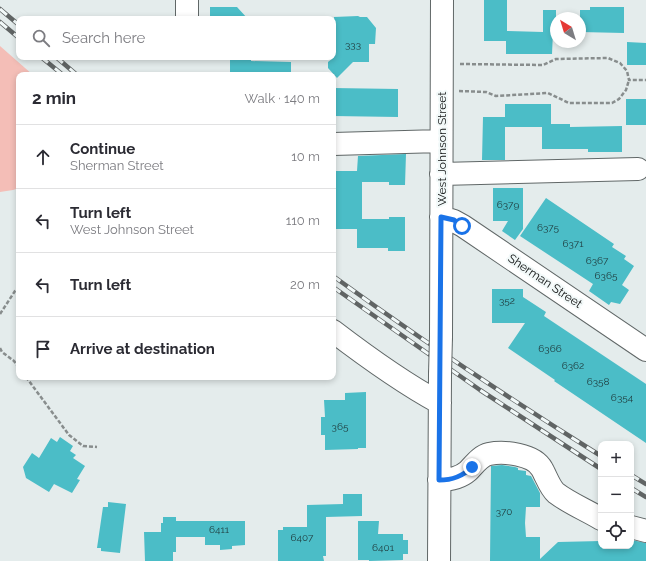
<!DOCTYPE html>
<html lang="en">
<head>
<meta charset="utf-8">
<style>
  body { margin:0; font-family:Raleway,sans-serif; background:#f2f2f3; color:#2b2b33 }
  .controls { position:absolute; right:12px; bottom:12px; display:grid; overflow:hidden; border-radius:8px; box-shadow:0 2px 6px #0003 }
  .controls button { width:36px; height:36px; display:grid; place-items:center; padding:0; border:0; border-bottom:1px solid #e1e1e2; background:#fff; color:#2b2b33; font:20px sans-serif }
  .compass { position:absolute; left:550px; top:12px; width:36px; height:36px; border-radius:50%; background:#fff; box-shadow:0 2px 6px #0003; rotate:322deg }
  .stop { position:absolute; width:12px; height:12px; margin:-9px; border:3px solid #1a73e8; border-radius:50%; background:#fff }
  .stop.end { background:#1a73e8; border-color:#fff; box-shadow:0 1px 4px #0008 }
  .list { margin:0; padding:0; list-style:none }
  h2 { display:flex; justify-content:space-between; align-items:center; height:52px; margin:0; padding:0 16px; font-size:17px }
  h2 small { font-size:13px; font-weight:400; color:#7c7c81 }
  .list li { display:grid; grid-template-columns:26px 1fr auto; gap:12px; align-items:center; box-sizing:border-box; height:64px; padding:0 16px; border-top:1px solid #e1e1e2 }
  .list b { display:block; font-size:15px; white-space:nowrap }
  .list p { margin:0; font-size:13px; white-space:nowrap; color:#7c7c81 }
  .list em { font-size:13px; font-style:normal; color:#7c7c81 }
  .icon { flex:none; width:22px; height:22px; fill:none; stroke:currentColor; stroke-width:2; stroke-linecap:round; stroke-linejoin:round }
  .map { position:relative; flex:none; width:646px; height:561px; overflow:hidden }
  .search { position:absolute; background:#fff; box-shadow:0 2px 6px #0003; left:16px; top:16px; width:320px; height:44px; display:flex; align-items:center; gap:10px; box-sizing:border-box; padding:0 14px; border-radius:8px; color:#7c7c81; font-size:15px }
  .panel { position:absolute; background:#fff; box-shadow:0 2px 6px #0003; left:16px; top:72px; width:320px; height:308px; border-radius:8px }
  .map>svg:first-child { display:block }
  .green { fill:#f4beb7 }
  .building { fill:#4bbdc7 }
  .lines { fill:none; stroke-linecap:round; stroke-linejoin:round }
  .minor-casing { stroke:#606767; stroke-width:24 }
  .path { stroke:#888d8d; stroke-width:2.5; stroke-dasharray:4 2; stroke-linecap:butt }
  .minor { stroke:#fff; stroke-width:22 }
  .rail-casing { stroke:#606464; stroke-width:4.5 }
  .rail { stroke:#f2f9f9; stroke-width:3; stroke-dasharray:9; stroke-linecap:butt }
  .minor-bridge-casing { stroke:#606767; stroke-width:24; stroke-linecap:butt }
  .minor-bridge { stroke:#fff; stroke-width:22 }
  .route { stroke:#1a73e8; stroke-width:5 }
  .labels { text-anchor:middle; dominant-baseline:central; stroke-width:4; stroke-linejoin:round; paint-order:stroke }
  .number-label { font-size:10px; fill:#203e40 }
  .street-label { font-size:12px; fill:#111313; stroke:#f2f9f9 }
</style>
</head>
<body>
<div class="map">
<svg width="646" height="561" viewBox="0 0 646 561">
  <rect width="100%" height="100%" fill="#e4ecec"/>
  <path class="green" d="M 0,46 L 33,75 L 19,75 L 19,188 L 13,190 L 0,192 Z"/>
  <path class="building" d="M 484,0 L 507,0 L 507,31 L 543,32 L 543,10 L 556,10 L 556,32 L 553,32 L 552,54 L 506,54 L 506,41 L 484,41 Z
    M 210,7 L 237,7 L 248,19 L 210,19 Z
    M 590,7 L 624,7 L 624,33 L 580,32 L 580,10 L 590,10 Z
    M 358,16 L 360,17 L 367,17 L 376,28 L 375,44 L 369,44 L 369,62 L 353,62 L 337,78 L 328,68 L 328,62 L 333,58 L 334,17 Z
    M 627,42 L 646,43 L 646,65 L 627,65 Z
    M 230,58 L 251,58 L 251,61 L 291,62 L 291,75 L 230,75 Z
    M 333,88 L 398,89 L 398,117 L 333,116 Z
    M 626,99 L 646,99 L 646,125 L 626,125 Z
    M 505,104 L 551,104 L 551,124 L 570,124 L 570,127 L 622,126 L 622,152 L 588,152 L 588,149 L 542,149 L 542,127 L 505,127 L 505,160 L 482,160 L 483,117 L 505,117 Z
    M 406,154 L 405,185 L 389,185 L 389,182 L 362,182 L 362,219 L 389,219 L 389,217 L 405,217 L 405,251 L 388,251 L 388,248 L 357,248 L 357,229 L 333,229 L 333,171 L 357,171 L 358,156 Z
    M 493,188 L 523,188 L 523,229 L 515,240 L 502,231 L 508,221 L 493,221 Z
    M 546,198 L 614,244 L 612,247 L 626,256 L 624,259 L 634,266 L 622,285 L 629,290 L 620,304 L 611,302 L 609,305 L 589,291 L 593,284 L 520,236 Z
    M 492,289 L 523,289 L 523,297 L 546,312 L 544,316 L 646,384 L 646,443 L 554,381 L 555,380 L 508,348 L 525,323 L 492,323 Z
    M 366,392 L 366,448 L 358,448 L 358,449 L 325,450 L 325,435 L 321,435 L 321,417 L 325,417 L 324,400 L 345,400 L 345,393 Z
    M 60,437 L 73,446 L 70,451 L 76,455 L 73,458 L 85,466 L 77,479 L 80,480 L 72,493 L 54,484 L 49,492 L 26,478 L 23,467 L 32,453 L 39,458 L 51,438 L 57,442 Z
    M 502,465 L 515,467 L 518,468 L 518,470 L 526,471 L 526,475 L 531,476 L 540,493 L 540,507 L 526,507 L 525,523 L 526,537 L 540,537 L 540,559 L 558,542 L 601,541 L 601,546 L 631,546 L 632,540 L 646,543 L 646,561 L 490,561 L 491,466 Z
    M 343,494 L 362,494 L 362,516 L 326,517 L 326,556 L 323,556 L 324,561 L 278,561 L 278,530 L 283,530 L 283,527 L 307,527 L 307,505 L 343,504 Z
    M 108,502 L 126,504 L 120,553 L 101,551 L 101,548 L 97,548 L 103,507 L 108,507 Z
    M 163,517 L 176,517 L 176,521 L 245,521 L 245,545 L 232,546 L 232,549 L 220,550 L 220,545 L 205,545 L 205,537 L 176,537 L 176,552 L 173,552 L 173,561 L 145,561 L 144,532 L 161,532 L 161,523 L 163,523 Z
    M 358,521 L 379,521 L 378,534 L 403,534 L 403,540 L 408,540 L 408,554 L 403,554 L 403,560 L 369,561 L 369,560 L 358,560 Z"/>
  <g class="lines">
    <g class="minor-casing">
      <path id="minor" d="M 187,19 L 187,0
        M 333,144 L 441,141
        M 441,174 L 638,169
        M 441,217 L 454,221 L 463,226 L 646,350
        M 333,331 C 367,357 403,383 440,403
        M 441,337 L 442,0
        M 439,480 C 450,480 460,478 468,471 C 474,465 480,456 489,454 C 504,451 534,454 542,469 C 546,476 550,488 556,493 C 569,503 586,510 601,519
        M 631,527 L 646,531
        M 439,561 L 440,374"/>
    </g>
    <path class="path" d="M 460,64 L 543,65 L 556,59 L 608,58 L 620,63 L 627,71 L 629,80 L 646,80
      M 459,91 L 486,92 L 496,96 L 548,93 L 569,103 L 612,103 L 619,99 L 626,90 L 629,80
      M 0,314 L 15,291 L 19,288
      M 0,348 L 2,352 L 14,361 L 19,368
      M 26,377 L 69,435 L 83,446 L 97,447"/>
    <use href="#minor" class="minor"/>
    <g class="rail-casing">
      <path id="rail" d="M 0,9 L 19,25
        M 0,22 L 19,38
        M 41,57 L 63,75
        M 56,57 L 77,75
        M 333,276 C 420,339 510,399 601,456
        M 333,287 L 480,390 L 601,469
        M 631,475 L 646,484
        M 631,488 L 646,497"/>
    </g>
    <use href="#rail" class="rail"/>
    <g class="minor-bridge-casing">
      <path id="minor-bridge" d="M 440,374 L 441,337"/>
    </g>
    <use href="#minor-bridge" class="minor-bridge"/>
  </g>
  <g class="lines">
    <path class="route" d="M 462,226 L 454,220 L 441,217 L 439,480 C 452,480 462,477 472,467"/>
  </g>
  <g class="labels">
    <g class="number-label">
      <text x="353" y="44">333</text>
      <text x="508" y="204">6379</text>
      <text x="548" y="227">6375</text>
      <text x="573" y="243">6371</text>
      <text x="597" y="260">6367</text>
      <text x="606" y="275">6365</text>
      <text x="507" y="300">352</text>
      <text x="550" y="348">6366</text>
      <text x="573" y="365">6362</text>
      <text x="598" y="381">6358</text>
      <text x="622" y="397">6354</text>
      <text x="340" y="426">365</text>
      <text x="504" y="511">370</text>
      <text x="219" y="529">6411</text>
      <text x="302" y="537">6407</text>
      <text x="383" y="547">6401</text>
    </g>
    <g class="street-label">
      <text transform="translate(442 149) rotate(-90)">West Johnson Street</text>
      <text transform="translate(545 281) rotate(34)">Sherman Street</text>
    </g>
  </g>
</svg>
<div class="controls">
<button>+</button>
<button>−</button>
<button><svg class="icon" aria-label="locate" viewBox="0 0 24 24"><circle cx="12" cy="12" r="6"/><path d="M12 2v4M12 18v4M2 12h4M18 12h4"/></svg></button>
</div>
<svg class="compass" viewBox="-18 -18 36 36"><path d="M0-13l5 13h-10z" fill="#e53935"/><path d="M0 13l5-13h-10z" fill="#7c7c81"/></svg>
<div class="stop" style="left:462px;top:226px"></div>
<div class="stop end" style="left:472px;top:467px"></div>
<div class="search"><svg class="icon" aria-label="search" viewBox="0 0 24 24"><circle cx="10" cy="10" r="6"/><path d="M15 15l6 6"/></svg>Search here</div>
<section class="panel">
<h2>2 min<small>Walk · 140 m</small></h2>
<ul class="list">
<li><svg class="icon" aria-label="ahead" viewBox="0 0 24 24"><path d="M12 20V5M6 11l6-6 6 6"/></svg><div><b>Continue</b><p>Sherman Street</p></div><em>10 m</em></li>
<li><svg class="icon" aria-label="left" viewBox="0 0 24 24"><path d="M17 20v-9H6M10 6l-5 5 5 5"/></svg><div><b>Turn left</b><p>West Johnson Street</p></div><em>110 m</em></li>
<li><svg class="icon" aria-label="left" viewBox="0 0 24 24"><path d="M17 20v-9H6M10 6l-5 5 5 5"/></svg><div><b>Turn left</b></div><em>20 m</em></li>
<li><svg class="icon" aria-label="arrive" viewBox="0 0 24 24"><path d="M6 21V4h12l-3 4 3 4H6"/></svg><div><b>Arrive at destination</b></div></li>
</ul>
</section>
</div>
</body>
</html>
